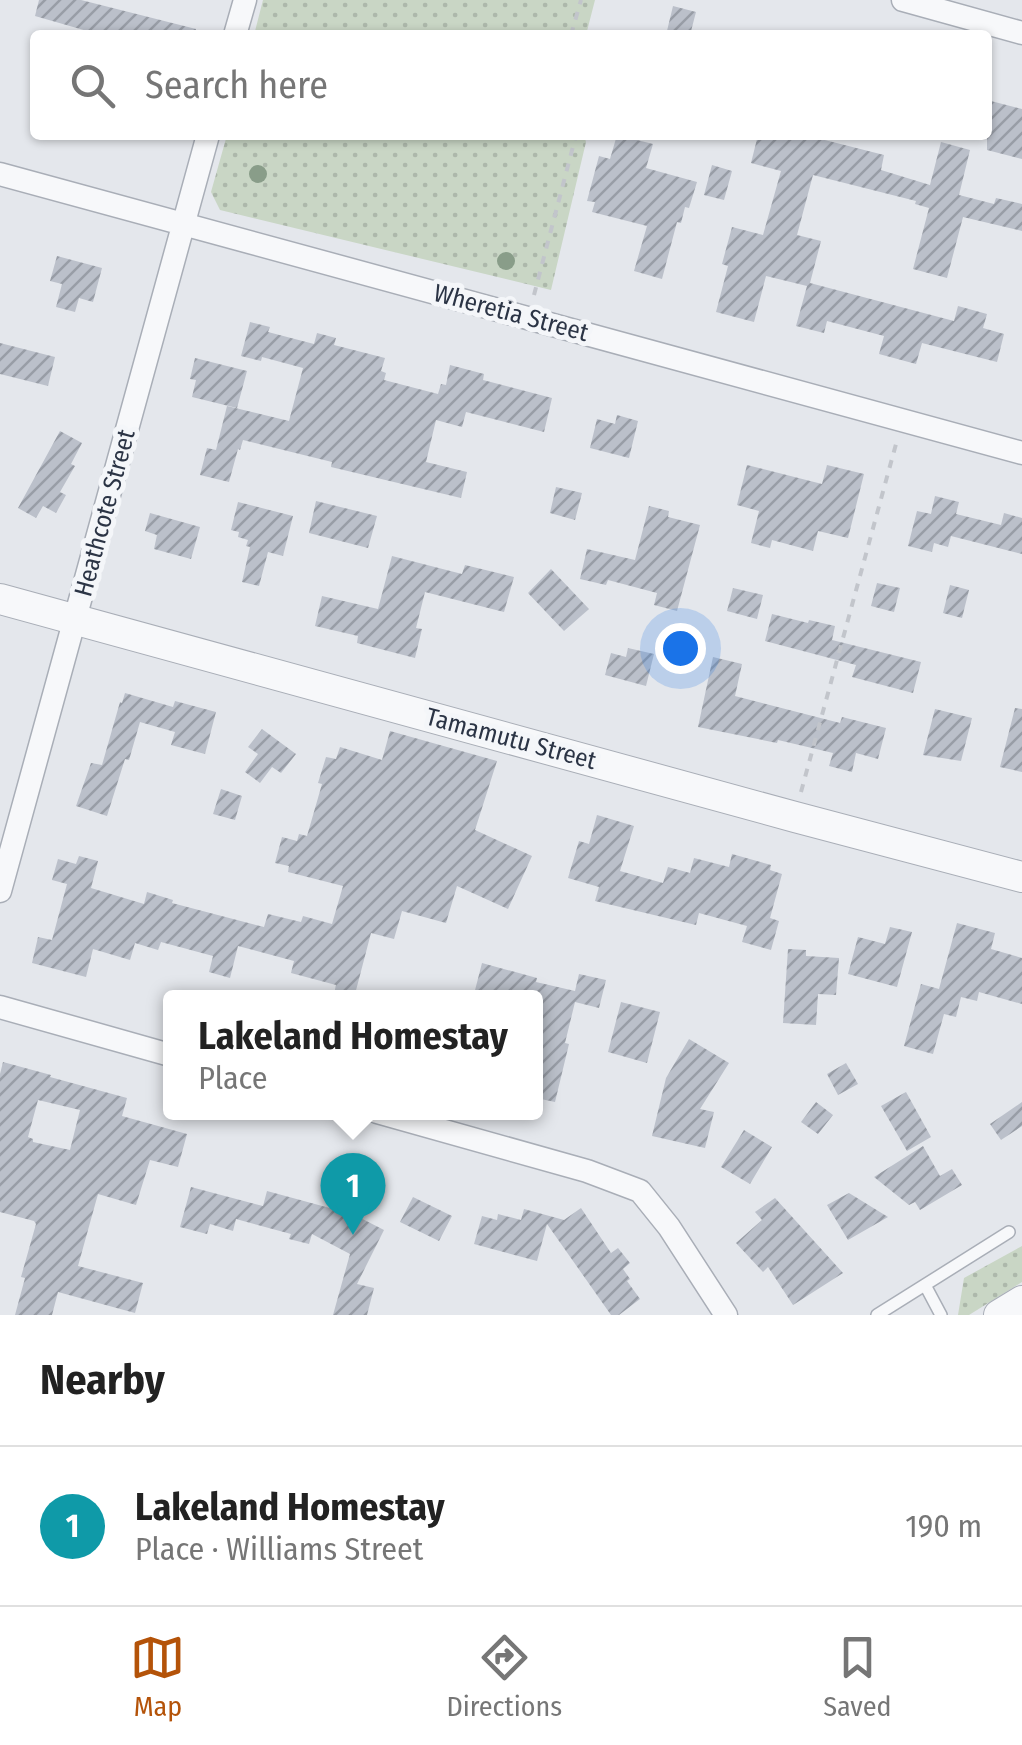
<!DOCTYPE html>
<html lang="en">
<head>
<meta charset="utf-8">
<style>
  body { margin:0; font-family:"Fira Sans Condensed",sans-serif; background:#f2f2f2; color:#222 }
  .you { position:absolute; left:680px; top:648px; width:35px; height:35px; margin:-25px; border:8px solid #fff; border-radius:50%; background:#1a73e8; box-shadow:0 0 0 15px #1a73e833 }
  .badge { display:grid; place-items:center; width:65px; height:65px; border-radius:50%; background:#b45309; color:#fff; font-size:32px; font-weight:700 }
  .pin { position:absolute; translate:-50% -82px; filter:drop-shadow(0 2px 5px #0008) }
  .pin::after { content:''; position:absolute; top:52px; width:35px; height:30px; background:inherit; clip-path:polygon(0 0,100% 0,50% 100%) }
  .popup { position:absolute; left:163px; top:990px; width:380px; height:130px; box-sizing:border-box; display:grid; place-content:center; border-radius:10px; background:#fff; filter:drop-shadow(0 2px 8px #0005); font-size:32px; white-space:nowrap; color:#767676 }
  .popup b { font-size:38px; color:#222 }
  .popup::after { content:''; position:absolute; left:50%; top:100%; margin-left:-20px; border:20px solid transparent; border-top-color:#fff }
  .list { margin:0; padding:0; list-style:none }
  h2 { display:flex; justify-content:space-between; align-items:center; height:130px; margin:0; padding:0 40px; font-size:42px }
  h2 small { font-size:32px; font-weight:400; color:#767676 }
  .list li { display:grid; grid-template-columns:65px 1fr auto; gap:30px; align-items:center; box-sizing:border-box; height:160px; padding:0 40px; border-top:2px solid #e0e0e0 }
  .list b { display:block; font-size:38px; white-space:nowrap }
  .list p { margin:0; font-size:32px; white-space:nowrap; color:#767676 }
  .list em { font-size:32px; font-style:normal; color:#767676 }
  .icon { flex:none; width:55px; height:55px; fill:none; stroke:currentColor; stroke-width:2; stroke-linecap:round; stroke-linejoin:round }
  .map { position:relative; flex:none; width:1022px; height:1315px; overflow:hidden }
  .search { position:absolute; background:#fff; box-shadow:0 2px 8px #0004; left:30px; right:30px; top:30px; height:110px; display:flex; align-items:center; gap:25px; box-sizing:border-box; padding:0 35px; border-radius:10px; color:#767676; font-size:38px }
  .sheet { height:290px; background:#fff }
  nav { display:flex; justify-content:space-around; align-items:center; box-sizing:border-box; height:140px; border-top:2px solid #e0e0e0; background:#fff; font-size:28px; color:#767676 }
  nav a { display:grid; justify-items:center; gap:5px }
  nav .on { color:#b45309 }
  .map>svg:first-child { display:block }
  .grass { fill:url(#grass-dots) }
  .building { fill:url(#building-hatch); fill-rule:evenodd }
  .lines { fill:none; stroke-linecap:round; stroke-linejoin:round }
  .service-casing { stroke:#a9aeb7; stroke-width:14 }
  .minor-casing { stroke:#a9aeb7; stroke-width:25 }
  .tertiary-casing { stroke:#a9aeb7; stroke-width:32 }
  .path { stroke:#c2c5cb; stroke-width:4; stroke-dasharray:8 8; stroke-linecap:butt }
  .service { stroke:#f7f8fa; stroke-width:11 }
  .minor { stroke:#f7f8fa; stroke-width:22 }
  .tertiary { stroke:#f7f8fa; stroke-width:30 }
  .tree { fill:#899d89 }
  .labels { text-anchor:middle; dominant-baseline:central; stroke-width:10; stroke-linejoin:round; paint-order:stroke }
  .street-label { font-size:25px; fill:#2b3445; stroke:#f4f6f9 }
</style>
</head>
<body>
<div class="map">
<svg width="1022" height="1315" viewBox="0 0 1022 1315">
  <defs>
    <pattern id="grass-dots" width="8" height="8" patternUnits="userSpaceOnUse" patternTransform="scale(2.5)"><rect width="8" height="8" fill="#c9d6c5"/><path d="M2 2h.1M6 6h.1" fill="none" stroke="#adb8ab" stroke-width="1.8" stroke-linecap="round"/></pattern>
    <pattern id="building-hatch" width="6" height="6" patternUnits="userSpaceOnUse" patternTransform="scale(2.5)"><rect width="6" height="6" fill="#bbc0ca"/><path d="M-1 1l2-2M0 6l6-6M5 7l2-2" fill="none" stroke="#989da6"/></pattern>
  </defs>
  <rect width="100%" height="100%" fill="#e4e7ec"/>
  <path class="grass" d="M 263,0 L 595,0 L 586,35 L 254,35 Z
    M 227,135 L 584,135 L 586,142 L 551,290 L 220,210 L 211,192 Z
    M 1022,1246 L 1022,1282 L 969,1315 L 958,1315 L 964,1278 Z"/>
  <path class="building" d="M 39,0 L 81,0 L 196,29 L 195,35 L 101,35 L 35,16 Z
    M 673,6 L 696,12 L 690,35 L 666,35 Z
    M 987,100 L 1022,109 L 1022,159 L 987,150 Z
    M 617,135 L 653,144 L 646,168 L 697,182 L 689,208 L 685,207 L 681,223 L 677,222 L 662,279 L 634,271 L 647,226 L 592,212 L 595,202 L 587,201 L 599,156 L 610,159 Z
    M 758,135 L 805,135 L 884,155 L 881,170 L 930,185 L 941,142 L 970,150 L 959,195 L 994,204 L 996,198 L 1022,204 L 1022,231 L 963,217 L 947,278 L 913,269 L 929,208 L 915,204 L 916,201 L 813,175 L 797,235 L 821,241 L 810,283 L 954,321 L 958,306 L 987,314 L 983,328 L 1004,334 L 997,362 L 922,343 L 916,364 L 879,354 L 884,336 L 827,321 L 824,333 L 796,326 L 807,286 L 766,276 L 754,322 L 716,312 L 728,266 L 722,264 L 732,227 L 763,235 L 781,171 L 751,163 Z
    M 712,165 L 732,171 L 724,200 L 704,195 Z
    M 57,256 L 102,268 L 93,302 L 79,298 L 75,312 L 56,307 L 62,284 L 50,281 Z
    M 250,322 L 270,327 L 268,332 L 314,344 L 317,333 L 336,338 L 334,345 L 385,358 L 381,371 L 386,373 L 384,380 L 438,394 L 441,384 L 446,385 L 450,365 L 484,374 L 483,380 L 552,398 L 544,432 L 466,412 L 462,427 L 436,420 L 426,462 L 467,472 L 461,498 L 331,467 L 332,462 L 243,440 L 240,450 L 238,449 L 229,482 L 200,475 L 207,448 L 216,450 L 227,406 L 289,421 L 303,368 L 262,357 L 261,361 L 241,356 Z
    M 0,343 L 55,357 L 48,386 L 0,374 Z
    M 195,358 L 247,371 L 237,408 L 192,397 L 196,380 L 190,379 Z
    M 617,415 L 638,421 L 629,458 L 590,448 L 597,419 L 615,424 Z
    M 60,431 L 82,443 L 71,464 L 75,466 L 60,492 L 66,495 L 56,513 L 43,506 L 36,518 L 18,508 Z
    M 747,465 L 822,484 L 827,465 L 864,474 L 848,538 L 818,531 L 813,551 L 772,540 L 770,548 L 751,543 L 759,511 L 737,505 Z
    M 556,487 L 582,493 L 575,520 L 550,513 Z
    M 935,496 L 959,502 L 956,514 L 1001,525 L 1004,513 L 1022,518 L 1022,554 L 951,536 L 948,547 L 934,543 L 932,552 L 908,546 L 917,511 L 931,514 Z
    M 316,501 L 377,516 L 368,548 L 309,533 Z
    M 238,502 L 293,516 L 283,556 L 268,552 L 259,586 L 242,582 L 250,547 L 246,546 L 248,540 L 238,537 L 239,532 L 231,530 Z
    M 649,506 L 669,511 L 668,517 L 700,525 L 677,611 L 654,605 L 657,593 L 608,580 L 606,585 L 580,579 L 587,549 L 635,560 Z
    M 150,513 L 200,527 L 191,559 L 154,549 L 157,535 L 145,531 Z
    M 392,556 L 462,574 L 465,565 L 514,577 L 504,612 L 425,592 L 416,628 L 422,629 L 415,658 L 357,643 L 358,636 L 315,626 L 322,596 L 378,609 Z
    M 551,569 L 589,609 L 564,631 L 528,593 Z
    M 877,583 L 900,588 L 894,612 L 871,606 Z
    M 950,585 L 969,590 L 962,618 L 943,613 Z
    M 733,588 L 763,595 L 757,619 L 727,611 Z
    M 772,614 L 808,623 L 809,620 L 835,626 L 832,640 L 921,662 L 913,693 L 852,677 L 856,665 L 765,641 Z
    M 628,648 L 654,654 L 646,686 L 605,675 L 611,653 L 626,657 Z
    M 713,657 L 742,664 L 735,696 L 840,723 L 842,717 L 886,728 L 878,759 L 856,753 L 852,772 L 829,766 L 833,753 L 778,740 L 777,743 L 698,727 Z
    M 125,693 L 173,707 L 175,701 L 216,712 L 205,754 L 171,745 L 175,732 L 140,722 L 129,760 L 125,759 L 107,816 L 76,806 L 91,763 L 102,765 L 120,702 L 122,703 Z
    M 1015,708 L 1022,709 L 1022,772 L 1000,767 Z
    M 935,709 L 972,718 L 961,761 L 923,755 Z
    M 262,729 L 296,754 L 281,773 L 272,767 L 260,783 L 245,772 L 258,754 L 248,747 Z
    M 390,731 L 497,761 L 475,830 L 532,856 L 508,909 L 457,886 L 446,923 L 402,911 L 394,939 L 371,933 L 354,998 L 333,998 L 336,985 L 291,973 L 294,961 L 238,946 L 230,978 L 209,972 L 213,956 L 161,942 L 158,950 L 135,943 L 130,960 L 93,949 L 86,977 L 32,963 L 38,937 L 52,940 L 67,884 L 52,880 L 58,859 L 76,864 L 79,856 L 98,861 L 91,888 L 144,904 L 147,892 L 173,900 L 172,903 L 264,927 L 268,914 L 301,922 L 303,916 L 332,924 L 343,886 L 288,872 L 289,866 L 275,863 L 282,837 L 297,841 L 299,834 L 307,836 L 322,784 L 318,783 L 326,757 L 336,759 L 340,747 L 382,760 Z
    M 221,789 L 242,796 L 235,820 L 213,814 Z
    M 597,815 L 634,826 L 620,871 L 663,883 L 668,867 L 690,873 L 694,858 L 729,867 L 732,854 L 771,865 L 770,870 L 782,874 L 770,918 L 779,921 L 771,950 L 742,942 L 747,926 L 699,913 L 696,925 L 595,901 L 599,887 L 568,878 L 579,841 L 589,844 Z
    M 957,923 L 995,933 L 991,949 L 1022,958 L 1022,1004 L 979,992 L 977,1001 L 961,997 L 956,1017 L 944,1014 L 933,1054 L 904,1046 L 921,984 L 939,989 Z
    M 890,927 L 912,932 L 897,987 L 848,974 L 858,937 L 885,944 Z
    M 788,949 L 806,950 L 806,956 L 839,958 L 836,995 L 818,994 L 816,1025 L 783,1023 Z
    M 482,963 L 537,978 L 536,982 L 575,991 L 579,974 L 606,980 L 599,1008 L 575,1002 L 565,1043 L 569,1044 L 555,1102 L 536,1098 L 536,998 L 473,998 Z
    M 621,1002 L 660,1012 L 647,1063 L 608,1052 Z
    M 689,1039 L 729,1063 L 700,1109 L 714,1112 L 705,1148 L 652,1136 L 666,1078 Z
    M 3,1062 L 51,1075 L 50,1077 L 127,1098 L 122,1116 L 187,1134 L 178,1167 L 150,1160 L 136,1205 L 98,1194 L 78,1266 L 143,1283 L 135,1313 L 58,1292 L 52,1315 L 15,1315 L 25,1278 L 21,1277 L 36,1224 L 34,1221 L 0,1212 L 0,1074 ZM 38,1100 L 80,1110 L 70,1150 L 33,1142 L 33,1139 L 28,1137 Z
    M 846,1063 L 858,1084 L 838,1095 L 827,1074 Z
    M 906,1092 L 931,1137 L 907,1151 L 881,1106 Z
    M 816,1102 L 833,1115 L 818,1134 L 801,1122 Z
    M 1022,1102 L 1022,1126 L 1001,1140 L 990,1124 Z
    M 744,1130 L 772,1147 L 750,1184 L 721,1167 Z
    M 923,1146 L 940,1176 L 952,1169 L 962,1185 L 920,1210 L 915,1202 L 909,1205 L 874,1177 Z
    M 191,1187 L 263,1206 L 267,1191 L 337,1210 L 339,1207 L 384,1230 L 357,1284 L 374,1288 L 367,1315 L 333,1315 L 350,1254 L 312,1234 L 309,1244 L 289,1239 L 291,1234 L 236,1219 L 233,1231 L 210,1224 L 207,1234 L 180,1227 Z
    M 849,1193 L 888,1217 L 848,1240 L 827,1205 Z
    M 413,1197 L 452,1216 L 439,1241 L 400,1222 Z
    M 775,1198 L 843,1273 L 793,1305 L 768,1267 L 763,1272 L 736,1243 L 762,1220 L 755,1212 Z
    M 581,1208 L 611,1253 L 618,1248 L 630,1263 L 623,1269 L 630,1279 L 627,1281 L 640,1299 L 619,1315 L 611,1315 L 547,1224 L 537,1261 L 474,1244 L 482,1216 L 497,1220 L 498,1214 L 521,1220 L 524,1209 L 564,1220 Z"/>
  <g class="lines">
    <g class="service-casing">
      <path id="service" d="M 925,1285 L 941,1315
        M 877,1315 L 1009,1232"/>
    </g>
    <g class="minor-casing">
      <path id="minor" d="M 903,0 L 1022,33
        M 235,35 L 245,0
        M 0,174 L 1022,453
        M 0,891 L 208,135
        M 0,1007 L 170,1055
        M 377,1112 L 587,1171 L 640,1191 L 669,1227 L 726,1315"/>
    </g>
    <g class="tertiary-casing">
      <path id="tertiary" d="M 0,599 L 795,817 L 1022,877
        M 999,1315 L 1022,1301"/>
    </g>
    <path class="path" d="M 571,35 L 581,0
      M 534,295 L 576,135
      M 801,792 L 896,444"/>
    <use href="#service" class="service"/>
    <use href="#minor" class="minor"/>
    <use href="#tertiary" class="tertiary"/>
  </g>
  <g class="tree">
    <circle cx="258" cy="174" r="9"/>
    <circle cx="506" cy="261" r="9"/>
  </g>
  <g class="labels">
    <g class="street-label">
      <text transform="translate(511 313) rotate(15)">Wheretia Street</text>
      <text transform="translate(105 513) rotate(-75)">Heathcote Street</text>
      <text transform="translate(511 739) rotate(15)">Tamamutu Street</text>
    </g>
  </g>
</svg>
<div class="you"></div>
<div class="pin badge" style="left:353px;top:1235px;background:#0f9aa8">1</div>
<div class="popup"><b>Lakeland Homestay</b>Place</div>
<div class="search"><svg class="icon" aria-label="search" viewBox="0 0 24 24"><circle cx="10" cy="10" r="6"/><path d="M15 15l6 6"/></svg>Search here</div>
</div>
<section class="sheet">
<h2>Nearby<small></small></h2>
<ul class="list">
<li><span class="badge" style="background:#0f9aa8">1</span><div><b>Lakeland Homestay</b><p>Place · Williams Street</p></div><em>190 m</em></li>
</ul>
</section>
<nav>
<a class="on"><svg class="icon" aria-label="map" viewBox="0 0 24 24"><path d="M3 6l6-2 6 2 6-2v14l-6 2-6-2-6 2zM9 4v14M15 6v14"/></svg>Map</a>
<a><svg class="icon" aria-label="directions" viewBox="0 0 24 24"><path d="M12 3l9 9-9 9-9-9zM9 14v-3h6M13 9l2 2-2 2"/></svg>Directions</a>
<a><svg class="icon" aria-label="saved" viewBox="0 0 24 24"><path d="M7 4h10v16l-5-4-5 4z"/></svg>Saved</a>
</nav>
</body>
</html>
